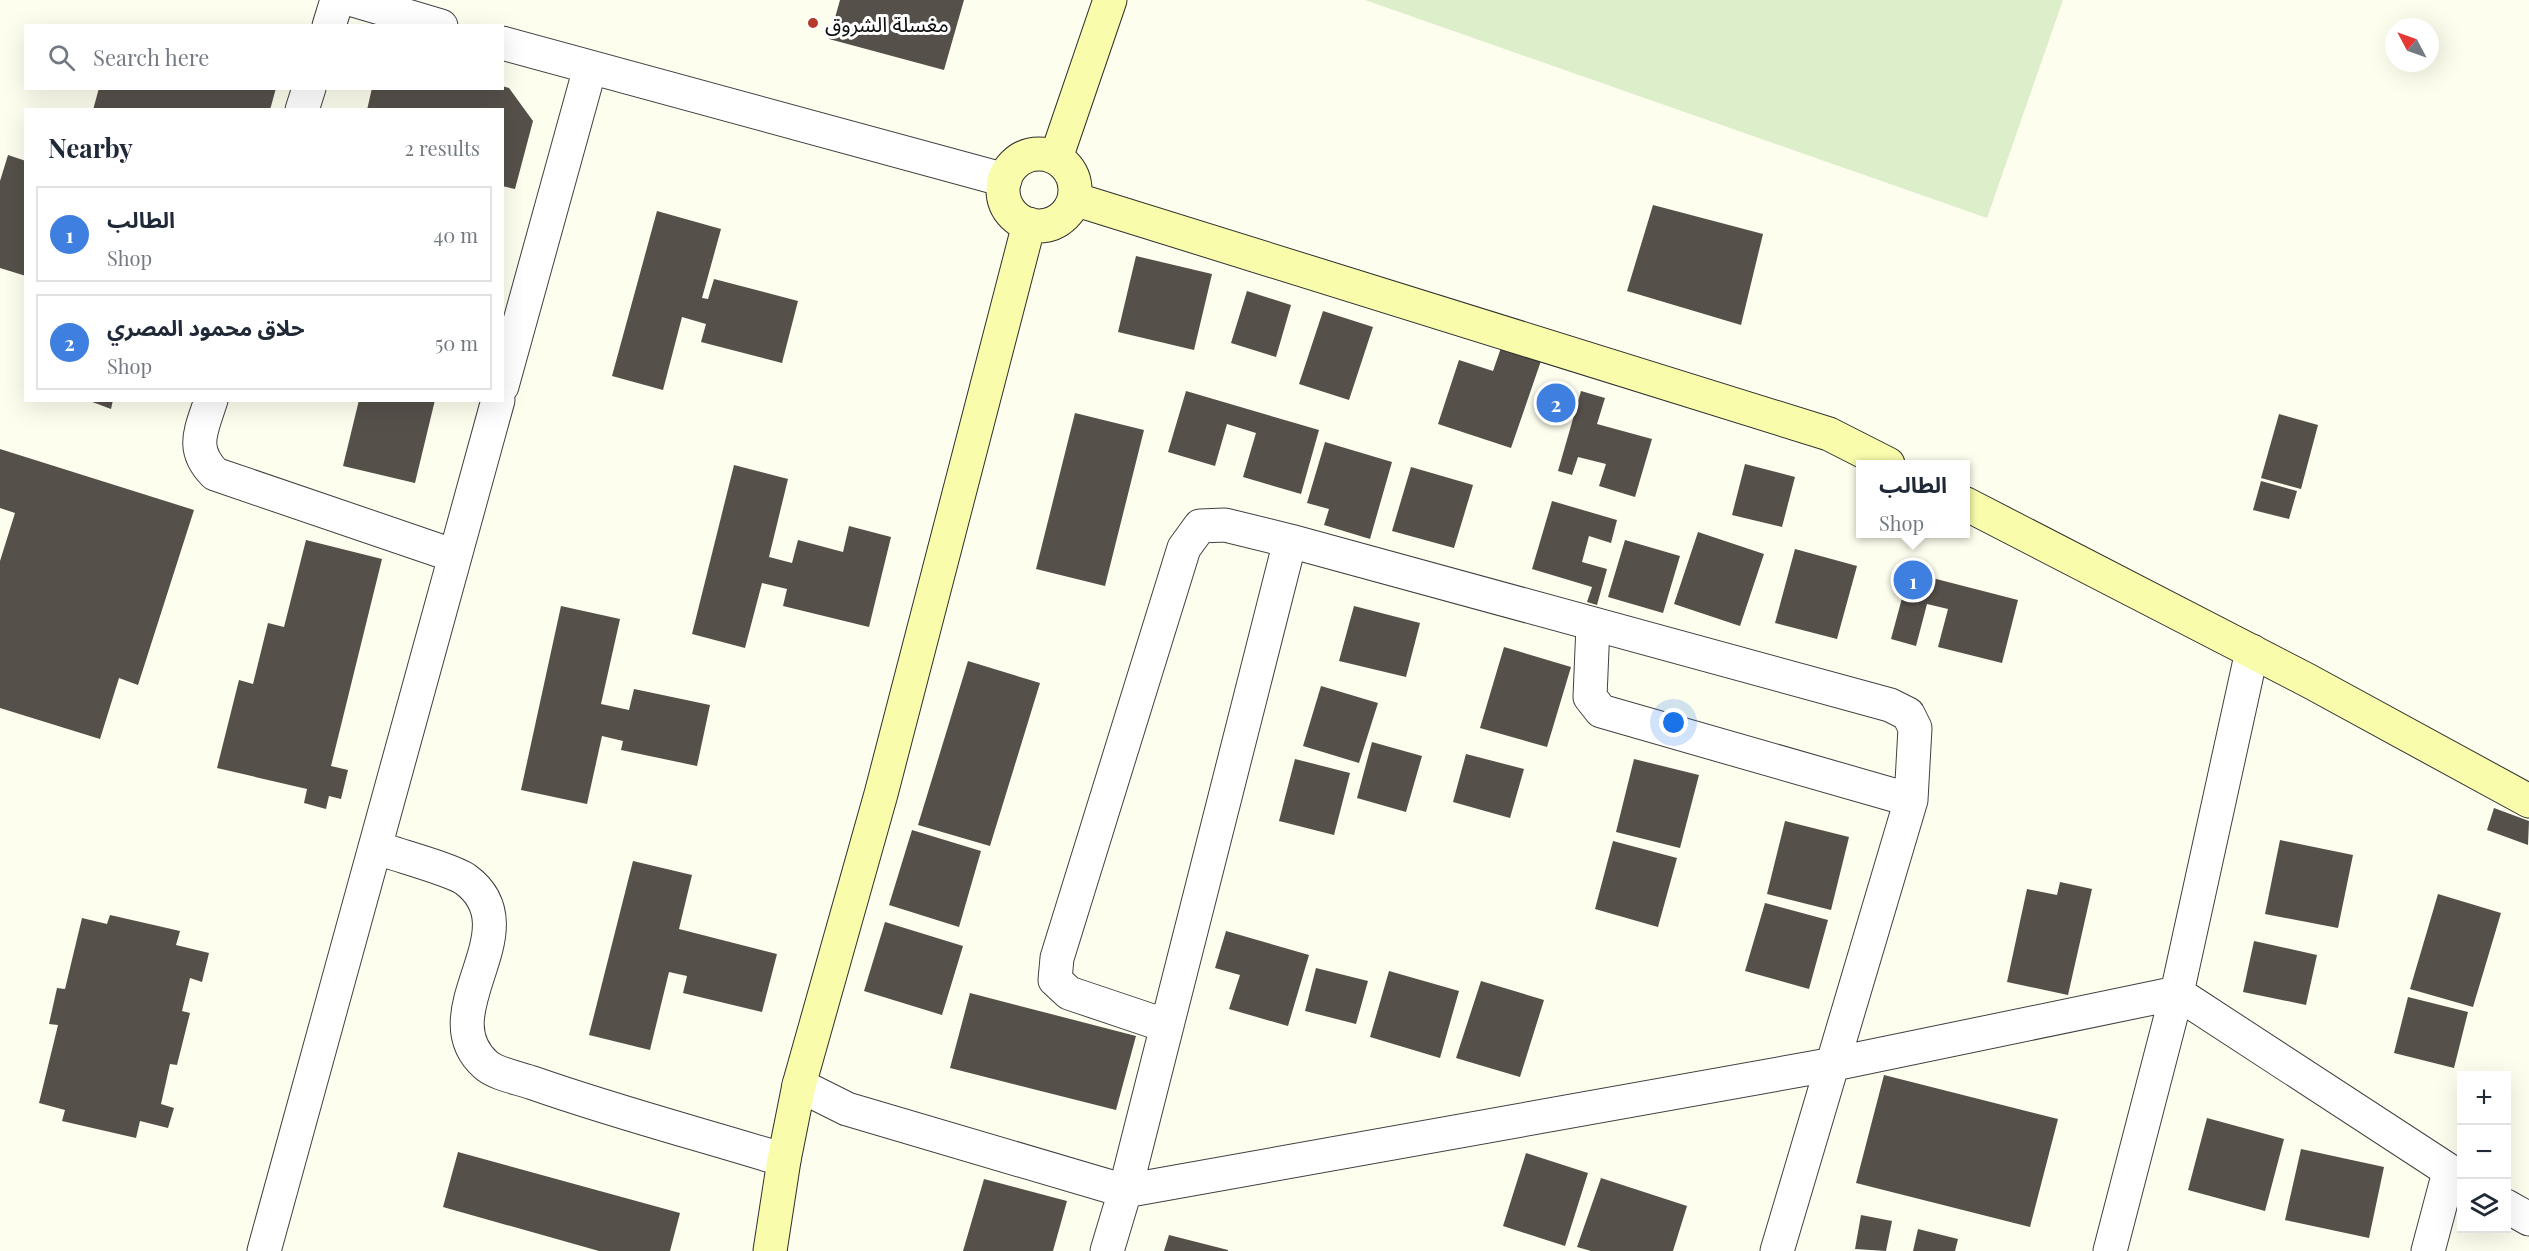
<!DOCTYPE html>
<html lang="en">
<head>
<meta charset="utf-8">
<style>
  body { margin:0; font-family:"Playfair Display","Noto Sans Arabic",serif; background:#f6f6f7; color:#1f2937 }
  .controls { position:absolute; right:18px; bottom:18px; display:grid; overflow:hidden; border-radius:0px; box-shadow:0 6px 24px #0002 }
  .controls button { width:54px; height:54px; display:grid; place-items:center; padding:0; border:0; border-bottom:2px solid #e0e1e3; background:#fff; color:#1f2937; font:30px sans-serif }
  .compass { position:absolute; left:2385px; top:18px; width:54px; height:54px; border-radius:50%; background:#fff; box-shadow:0 6px 24px #0002; rotate:311deg }
  .you { position:absolute; left:1674px; top:723px; width:21px; height:21px; margin:-15px; border:4px solid #fff; border-radius:50%; background:#1a73e8; box-shadow:0 0 0 9px #1a73e833 }
  .badge { display:grid; place-items:center; width:39px; height:39px; border-radius:50%; background:#b7392a; color:#fff; font-size:20px; font-weight:700 }
  .pin { position:absolute; translate:-50% -50%; border:3px solid #fff; box-shadow:0 2px 6px #0006 }
  .popup { position:absolute; left:1856px; top:460px; width:114px; height:78px; box-sizing:border-box; display:grid; place-content:center; border-radius:0px; background:#fff; filter:drop-shadow(0 2px 4px #0005); font-size:20px; white-space:nowrap; color:#747a83 }
  .popup b { font-size:22px; color:#1f2937 }
  .popup::after { content:''; position:absolute; left:50%; top:100%; margin-left:-12px; border:12px solid transparent; border-top-color:#fff }
  .list { margin:0; padding:0; list-style:none }
  h2 { display:flex; justify-content:space-between; align-items:center; height:78px; margin:0; padding:0 24px; font-size:26px }
  h2 small { font-size:20px; font-weight:400; color:#747a83 }
  .list li { display:grid; grid-template-columns:39px 1fr auto; gap:18px; align-items:center; box-sizing:border-box; height:96px; margin:0 12px 12px; padding:0 12px; border:2px solid #e0e1e3; border-radius:0px }
  .list b { display:block; font-size:22px; white-space:nowrap }
  .list p { margin:0; font-size:20px; white-space:nowrap; color:#747a83 }
  .list em { font-size:20px; font-style:normal; color:#747a83 }
  .icon { flex:none; width:33px; height:33px; fill:none; stroke:currentColor; stroke-width:2; stroke-linecap:round; stroke-linejoin:round }
  .map { position:relative; flex:none; width:2529px; height:1251px; overflow:hidden }
  .search { position:absolute; background:#fff; box-shadow:0 6px 24px #0002; left:24px; top:24px; width:480px; height:66px; display:flex; align-items:center; gap:15px; box-sizing:border-box; padding:0 21px; border-radius:0px; color:#747a83; font-size:22px }
  .panel { position:absolute; background:#fff; box-shadow:0 6px 24px #0002; left:24px; top:108px; width:480px; height:294px; border-radius:0px }
  .map>svg:first-child { display:block }
  .pitch { fill:#dcefca }
  .building { fill:#55504a }
  .lines { fill:none; stroke-linecap:round; stroke-linejoin:round }
  .street-casing { stroke:#404040; stroke-width:35 }
  .secondary-casing { stroke:#2f2f2f; stroke-width:35 }
  .street { stroke:#fff; stroke-width:33 }
  .secondary { stroke:#f8fcab; stroke-width:33 }
  .poi-dot { fill:#b7392a; stroke:#fff; stroke-width:2 }
  .labels { text-anchor:middle; dominant-baseline:central; stroke-width:6; stroke-linejoin:round; paint-order:stroke }
  .poi-label { font-size:21px; fill:#0d0d0d; stroke:#fff; text-anchor:start }
</style>
</head>
<body>
<div class="map">
<svg width="2529" height="1251" viewBox="0 0 2529 1251">
  <rect width="100%" height="100%" fill="#fefeee"/>
  <path class="pitch" d="M 1365,0 L 2063,0 L 1987,218 Z"/>
  <path class="building" d="M 840,0 L 964,0 L 944,70 L 829,39 Z
    M 502,86 L 509,88 L 533,121 L 515,189 L 502,186 L 502,110 L 367,110 L 372,88 L 502,88 Z
    M 99,88 L 276,88 L 270,110 L 93,110 Z
    M 8,155 L 26,161 L 26,276 L 0,268 L 0,181 Z
    M 1653,205 L 1763,234 L 1741,325 L 1627,291 Z
    M 657,211 L 721,229 L 702,298 L 708,299 L 714,279 L 798,301 L 782,363 L 701,342 L 706,324 L 682,317 L 663,390 L 612,376 Z
    M 1136,256 L 1212,274 L 1194,350 L 1118,332 Z
    M 1247,291 L 1291,305 L 1276,357 L 1231,343 Z
    M 1323,311 L 1373,327 L 1349,400 L 1299,384 Z
    M 1503,342 L 1543,355 L 1511,448 L 1438,424 L 1459,360 L 1493,371 Z
    M 1186,391 L 1319,430 L 1301,494 L 1243,477 L 1256,433 L 1227,424 L 1215,466 L 1168,452 Z
    M 1581,391 L 1605,398 L 1597,424 L 1652,439 L 1635,497 L 1599,486 L 1606,464 L 1578,457 L 1572,475 L 1558,471 Z
    M 87,400 L 113,400 L 111,409 Z
    M 359,400 L 435,400 L 415,483 L 343,466 Z
    M 1075,413 L 1144,430 L 1105,586 L 1036,569 Z
    M 2279,414 L 2318,425 L 2301,489 L 2261,478 Z
    M 1325,442 L 1392,462 L 1370,539 L 1324,525 L 1329,509 L 1307,503 Z
    M 0,449 L 194,510 L 138,685 L 119,678 L 100,739 L 0,708 L 0,561 L 15,513 L 0,508 Z
    M 1745,464 L 1795,477 L 1782,527 L 1732,515 Z
    M 734,465 L 788,479 L 769,557 L 792,563 L 798,540 L 843,552 L 849,526 L 891,537 L 869,627 L 783,606 L 787,589 L 762,583 L 745,648 L 692,634 Z
    M 1411,467 L 1473,485 L 1454,548 L 1392,531 Z
    M 2261,481 L 2297,491 L 2289,519 L 2253,510 Z
    M 1552,501 L 1617,520 L 1611,543 L 1589,536 L 1582,562 L 1607,569 L 1597,605 L 1587,602 L 1592,587 L 1532,569 Z
    M 1698,532 L 1764,554 L 1740,626 L 1674,604 Z
    M 306,540 L 382,559 L 331,766 L 348,770 L 341,799 L 329,796 L 326,809 L 304,803 L 307,789 L 217,768 L 239,680 L 253,684 L 268,623 L 284,627 Z
    M 1625,540 L 1680,556 L 1663,613 L 1608,597 Z
    M 1795,549 L 1857,566 L 1837,639 L 1775,623 Z
    M 1909,572 L 2018,600 L 2002,663 L 1938,647 L 1948,609 L 1927,604 L 1916,646 L 1891,639 Z
    M 561,606 L 620,619 L 601,704 L 629,710 L 634,689 L 710,705 L 697,766 L 621,750 L 623,741 L 602,736 L 587,804 L 521,790 Z
    M 1354,606 L 1420,623 L 1406,677 L 1339,661 Z
    M 1504,647 L 1571,667 L 1547,747 L 1480,728 Z
    M 968,661 L 1040,683 L 990,846 L 918,825 Z
    M 1321,686 L 1378,703 L 1359,763 L 1303,746 Z
    M 1372,742 L 1422,756 L 1406,812 L 1357,798 Z
    M 1466,754 L 1524,769 L 1510,818 L 1453,802 Z
    M 1295,759 L 1350,773 L 1334,835 L 1279,821 Z
    M 1634,759 L 1699,775 L 1680,848 L 1616,832 Z
    M 2494,808 L 2529,821 L 2528,845 L 2487,830 Z
    M 1785,821 L 1849,837 L 1831,910 L 1767,894 Z
    M 912,830 L 981,851 L 959,927 L 889,905 Z
    M 2280,840 L 2353,855 L 2338,928 L 2265,914 Z
    M 1613,841 L 1677,858 L 1658,927 L 1595,909 Z
    M 633,861 L 692,875 L 679,929 L 777,954 L 762,1012 L 683,993 L 687,976 L 669,972 L 650,1050 L 589,1035 Z
    M 2060,882 L 2092,889 L 2068,995 L 2007,982 L 2027,889 L 2057,895 Z
    M 2438,894 L 2501,913 L 2473,1007 L 2410,989 Z
    M 1765,903 L 1828,920 L 1809,989 L 1745,971 Z
    M 110,915 L 180,931 L 176,945 L 209,953 L 202,982 L 190,978 L 182,1011 L 190,1013 L 177,1065 L 170,1064 L 161,1104 L 174,1108 L 168,1128 L 140,1121 L 136,1138 L 62,1121 L 65,1110 L 39,1103 L 58,1025 L 49,1024 L 57,988 L 65,989 L 82,918 L 107,924 Z
    M 885,922 L 963,946 L 942,1015 L 864,991 Z
    M 1226,931 L 1309,955 L 1288,1026 L 1229,1009 L 1240,975 L 1215,968 Z
    M 2254,941 L 2317,955 L 2306,1005 L 2243,992 Z
    M 1316,968 L 1368,981 L 1356,1024 L 1305,1011 Z
    M 1389,971 L 1459,991 L 1440,1058 L 1370,1037 Z
    M 1481,981 L 1544,1000 L 1520,1077 L 1456,1058 Z
    M 970,993 L 1136,1036 L 1116,1110 L 950,1068 Z
    M 2408,997 L 2468,1012 L 2454,1068 L 2394,1053 Z
    M 1884,1075 L 2058,1119 L 2030,1227 L 1856,1183 Z
    M 2207,1118 L 2284,1139 L 2265,1211 L 2188,1190 Z
    M 2301,1149 L 2384,1167 L 2369,1238 L 2285,1220 Z
    M 458,1152 L 680,1213 L 670,1251 L 599,1251 L 443,1207 Z
    M 1526,1153 L 1588,1173 L 1565,1246 L 1503,1226 Z
    M 1601,1178 L 1687,1206 L 1673,1251 L 1591,1251 L 1577,1247 Z
    M 984,1179 L 1067,1201 L 1053,1251 L 963,1251 Z
    M 1861,1215 L 1892,1221 L 1886,1251 L 1855,1249 Z
    M 1918,1229 L 1958,1239 L 1955,1251 L 1913,1251 Z
    M 1169,1235 L 1228,1250 L 1228,1251 L 1164,1251 Z"/>
  <g class="lines">
    <g class="street-casing">
      <path id="street" d="M 353,0 L 441,26
        M 329,26 L 337,0
        M 502,43 L 1005,180
        M 302,110 L 309,88
        M 502,386 L 590,68
        M 211,400 C 201,431 190,449 215,474 L 455,556
        M 1593,625 L 1590,697 L 1601,711 L 1911,800
        M 375,847 C 396,855 450,869 465,879 C 535,930 426,1012 486,1065 C 496,1074 519,1078 533,1083 C 615,1112 700,1134 784,1160
        M 1167,1026 L 1069,993 L 1055,980 L 1057,958 L 1184,548 L 1200,526 L 1225,525 L 1290,541
        M 799,1085 L 847,1109 L 1125,1191 L 1834,1064 L 2177,993 L 2462,1179
        M 2506,1206 L 2529,1219
        M 264,1251 L 498,400
        M 1107,1251 L 1125,1191 L 1290,541 L 1890,705 L 1908,714 L 1915,728 L 1911,800 L 1777,1251
        M 2110,1251 L 2177,993 L 2252,651
        M 2428,1251 L 2449,1172"/>
    </g>
    <g class="secondary-casing">
      <path id="secondary" d="M1003 190a36 36 0 1 1 72 0a36 36 0 1 1-72 0Z
        M 1056,158 L 1110,0
        M 1074,199 L 1829,434 L 1888,464
        M 1966,504 L 2309,681 L 2529,801
        M 770,1251 L 784,1160 L 799,1085 L 881,794 L 1029,224"/>
    </g>
    <use href="#street" class="street"/>
    <use href="#secondary" class="secondary"/>
  </g>
  <circle class="poi-dot" cx="813" cy="23" r="6"/>
  <g class="labels">
    <g class="poi-label">
      <text x="825" y="23">مغسلة الشروق</text>
    </g>
  </g>
</svg>
<div class="controls">
<button>+</button>
<button>−</button>
<button><svg class="icon" aria-label="layers" viewBox="0 0 24 24"><path d="M12 4l9 5-9 5-9-5zM3 14l9 5 9-5"/></svg></button>
</div>
<svg class="compass" viewBox="-18 -18 36 36"><path d="M0-13l5 13h-10z" fill="#e53935"/><path d="M0 13l5-13h-10z" fill="#747a83"/></svg>
<div class="you"></div>
<div class="pin badge" style="left:1913px;top:580px;background:#3f7fe0">1</div>
<div class="popup"><b>الطالب</b>Shop</div>
<div class="pin badge" style="left:1556px;top:403px;background:#3f7fe0">2</div>
<div class="search"><svg class="icon" aria-label="search" viewBox="0 0 24 24"><circle cx="10" cy="10" r="6"/><path d="M15 15l6 6"/></svg>Search here</div>
<section class="panel">
<h2>Nearby<small>2 results</small></h2>
<ul class="list">
<li><span class="badge" style="background:#3f7fe0">1</span><div><b>الطالب</b><p>Shop</p></div><em>40 m</em></li>
<li><span class="badge" style="background:#3f7fe0">2</span><div><b>حلاق محمود المصري</b><p>Shop</p></div><em>50 m</em></li>
</ul>
</section>
</div>
</body>
</html>
